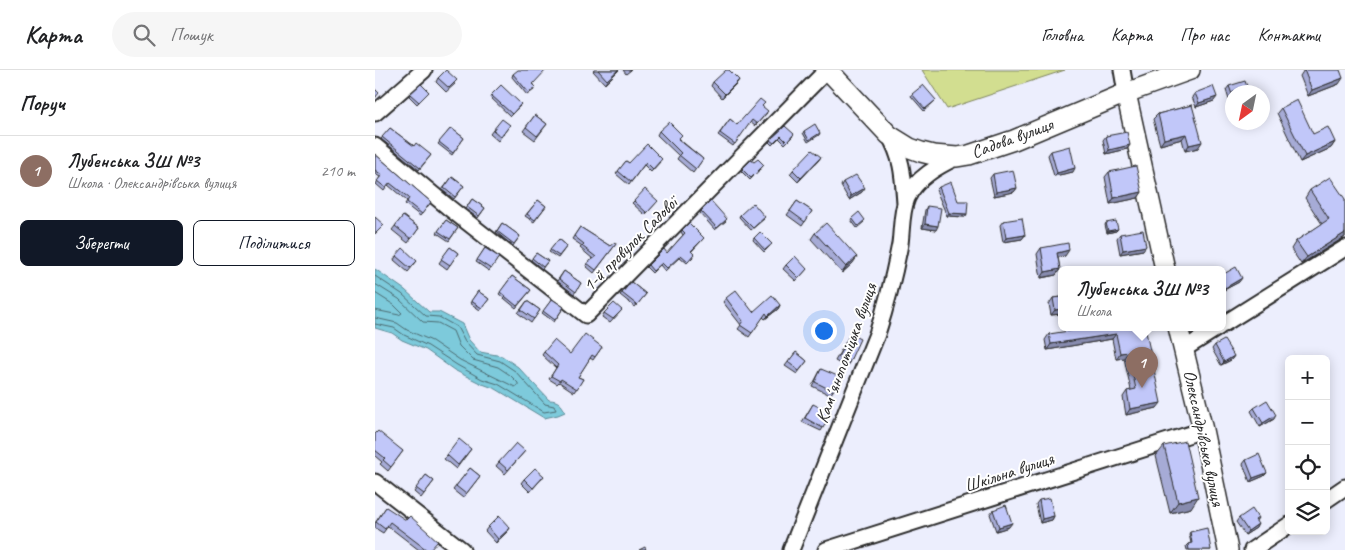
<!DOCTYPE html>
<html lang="uk">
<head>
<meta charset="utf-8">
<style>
  body { margin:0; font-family:Caveat,sans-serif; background:#f6f6f6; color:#202124 }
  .controls { position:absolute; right:15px; bottom:15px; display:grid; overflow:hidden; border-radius:8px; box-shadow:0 2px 12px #0003 }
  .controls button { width:45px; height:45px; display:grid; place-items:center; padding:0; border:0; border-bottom:1px solid #e0e0e0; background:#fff; color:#202124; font:25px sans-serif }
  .compass { position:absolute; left:850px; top:15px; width:45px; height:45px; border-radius:50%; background:#fff; box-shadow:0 2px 12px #0003; rotate:213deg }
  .you { position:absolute; left:448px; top:260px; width:18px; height:18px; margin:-12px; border:4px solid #fff; border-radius:50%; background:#1a73e8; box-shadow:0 0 0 8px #1a73e833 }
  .badge { display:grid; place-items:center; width:32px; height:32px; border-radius:50%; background:#111827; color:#fff; font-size:16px; font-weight:700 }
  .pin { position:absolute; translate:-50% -41px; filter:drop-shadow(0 1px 2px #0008) }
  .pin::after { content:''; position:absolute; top:26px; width:18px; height:15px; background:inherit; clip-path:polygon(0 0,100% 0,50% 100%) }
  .popup { position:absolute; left:683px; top:196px; width:168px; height:65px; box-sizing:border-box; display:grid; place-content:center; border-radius:8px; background:#fff; filter:drop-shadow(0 1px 4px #0005); font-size:16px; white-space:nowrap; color:#757577 }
  .popup b { font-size:19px; color:#202124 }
  .popup::after { content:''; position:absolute; left:50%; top:100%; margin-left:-10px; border:10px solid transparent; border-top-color:#fff }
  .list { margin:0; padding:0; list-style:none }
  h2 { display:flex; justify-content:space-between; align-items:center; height:65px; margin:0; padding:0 20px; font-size:21px }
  h2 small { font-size:16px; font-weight:400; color:#757577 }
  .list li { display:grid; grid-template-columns:32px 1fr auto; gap:15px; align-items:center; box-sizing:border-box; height:70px; padding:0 20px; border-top:1px solid #e0e0e0 }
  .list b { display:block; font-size:19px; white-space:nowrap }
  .list p { margin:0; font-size:16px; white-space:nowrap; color:#757577 }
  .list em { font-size:16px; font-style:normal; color:#757577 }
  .actions { display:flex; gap:10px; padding:15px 20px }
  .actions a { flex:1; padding:11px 0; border:1px solid #111827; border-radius:8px; text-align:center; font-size:18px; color:#111827 }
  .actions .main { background:#111827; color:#fff }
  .icon { flex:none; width:28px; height:28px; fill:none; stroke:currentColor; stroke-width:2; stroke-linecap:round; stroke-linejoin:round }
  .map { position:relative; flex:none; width:970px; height:480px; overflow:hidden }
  header { display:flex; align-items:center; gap:30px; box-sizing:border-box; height:70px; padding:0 25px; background:#fff; border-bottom:1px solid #e0e0e0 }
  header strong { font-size:24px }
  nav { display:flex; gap:28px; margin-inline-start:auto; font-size:18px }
  .search { width:350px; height:45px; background:#f6f6f6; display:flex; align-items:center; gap:12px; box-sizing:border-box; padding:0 18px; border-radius:28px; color:#757577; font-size:19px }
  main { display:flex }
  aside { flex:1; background:#fff }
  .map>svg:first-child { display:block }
  .green { fill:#d2de90; stroke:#7e845e }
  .water { fill:#7dcadb; stroke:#5c8a95 }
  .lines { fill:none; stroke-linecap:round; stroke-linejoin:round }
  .shore { stroke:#4c6b71; stroke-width:1 }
  .minor-casing { stroke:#2b2b2b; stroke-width:19 }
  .major-casing { stroke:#2b2b2b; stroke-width:22 }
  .minor { stroke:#fff; stroke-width:15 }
  .major { stroke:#fff; stroke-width:19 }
  .wall { fill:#a6abd6; stroke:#2b2b2b }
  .shaded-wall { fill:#878bae; stroke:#2b2b2b }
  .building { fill:#c1c7f9; stroke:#2b2b2b }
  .labels { text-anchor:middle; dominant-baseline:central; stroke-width:4; stroke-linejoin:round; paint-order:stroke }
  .street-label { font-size:18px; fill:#2b2b2b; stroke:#fff }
</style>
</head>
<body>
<header>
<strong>Карта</strong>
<div class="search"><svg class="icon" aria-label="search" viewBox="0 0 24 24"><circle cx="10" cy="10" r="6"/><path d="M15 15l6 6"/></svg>Пошук</div>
<nav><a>Головна</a><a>Карта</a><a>Про нас</a><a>Контакти</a></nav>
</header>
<main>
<aside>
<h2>Поруч<small></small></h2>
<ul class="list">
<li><span class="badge" style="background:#8d6e63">1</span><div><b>Лубенська ЗШ №3</b><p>Школа · Олександрівська вулиця</p></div><em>210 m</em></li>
</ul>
<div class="actions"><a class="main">Зберегти</a><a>Поділитися</a></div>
</aside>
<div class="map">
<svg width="970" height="480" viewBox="0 0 970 480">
  <rect width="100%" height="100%" fill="#eceefd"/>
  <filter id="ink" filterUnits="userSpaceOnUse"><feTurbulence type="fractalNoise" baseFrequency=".02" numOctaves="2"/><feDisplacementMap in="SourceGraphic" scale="10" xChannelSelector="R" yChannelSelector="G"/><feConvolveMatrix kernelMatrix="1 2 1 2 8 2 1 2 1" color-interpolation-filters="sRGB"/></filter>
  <g filter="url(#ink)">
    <path class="green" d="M 547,0 L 690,0 L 572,39 Z"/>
    <path class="water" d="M 0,199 L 30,220 L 54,242 L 64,242 L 87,254 L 94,270 L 105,282 L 127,286 L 143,297 L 174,330 C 183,330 187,334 190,342 L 183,345 L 169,348 L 121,319 L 105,313 L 79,300 L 51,280 L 27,270 L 17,263 L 0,258 Z"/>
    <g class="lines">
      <path class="shore" d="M 0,206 L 27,224 L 51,246 L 64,247 L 82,257 L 90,272 L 102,285 L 125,291 L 140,301 L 170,334 L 179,336 L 181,340 L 169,342 L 123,314 L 107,309 L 82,295 L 53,276 L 29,265 L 19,258 L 0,254
        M 0,214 L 24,229 L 48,252 L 63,253 L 78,261 L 84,276 L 98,290 L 123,297 L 135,305 L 143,313 L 143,315 L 140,317 L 85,290 L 57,271 L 32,260 L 22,253 L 0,248
        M 0,223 L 19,235 L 27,243 L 24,245 L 0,240"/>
      <g class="minor-casing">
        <path id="minor" d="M 747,0 L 751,23
          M 0,43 L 49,0
          M 514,65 C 528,89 528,107 530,133
          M 0,76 L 73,137 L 211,245 L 452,0
          M 847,255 L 970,178
          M 809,279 L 844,257
          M 0,412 L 87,480
          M 951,430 L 970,417
          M 416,480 L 502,264 C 512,234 519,205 525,174 C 527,159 526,142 532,128 C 541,108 563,96 582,87
          M 451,480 L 828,360
          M 877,480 L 914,455"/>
      </g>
      <g class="major-casing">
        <path id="major" d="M 453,0 L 514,65 L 535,78 L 546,82 L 558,85 L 582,87 L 594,85 L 639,70 L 751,23 L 815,0
          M 751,23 L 790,199
          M 803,257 L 828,360 L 853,480"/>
      </g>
      <use href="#minor" class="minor"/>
      <use href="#major" class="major"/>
    </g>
    <path class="wall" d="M 219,0 L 244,0 L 230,14 L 218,1 Z
      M 248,0 L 256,0 L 251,4 Z
      M 929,0 L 964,14 L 933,26 L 925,6 Z
      M 138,4 L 159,14 L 159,20 L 152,25 L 137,7 Z
      M 63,8 L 80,14 L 71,22 L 61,12 Z
      M 364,10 L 361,14 L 347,28 L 336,16 L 338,12 Z
      M 854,16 L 858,22 L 858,32 L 855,33 L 851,20 Z
      M 820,23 L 839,31 L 821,37 L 817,27 Z
      M 35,24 L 52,24 L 42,34 L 34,26 Z
      M 537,24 L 561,30 L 549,41 L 536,26 Z
      M 116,25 L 145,36 L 135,46 L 115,27 Z
      M 817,35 L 823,78 L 810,81 L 807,69 L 785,75 L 778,49 L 783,44 Z
      M 387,36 L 392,43 L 380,56 L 375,52 L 358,76 L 343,65 L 355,49 L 362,55 Z
      M 906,38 L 938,64 L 960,72 L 956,78 L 925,92 L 902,43 Z
      M 160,45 L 172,54 L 160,70 L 148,61 Z
      M 135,55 L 123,71 L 115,64 L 118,60 Z
      M 410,56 L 418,66 L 410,74 L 404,68 L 397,75 L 394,72 Z
      M 15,58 L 39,76 L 56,85 L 44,100 L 6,69 Z
      M 76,58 L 89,68 L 77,85 L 63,74 Z
      M 284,61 L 304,69 L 328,89 L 318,103 L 302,89 L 304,86 L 282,65 Z
      M 429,61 L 445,63 L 444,65 L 433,72 L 428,63 Z
      M 731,66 L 755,75 L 752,79 L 731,84 L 728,70 Z
      M 676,81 L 698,102 L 679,106 L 673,85 Z
      M 0,84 L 56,132 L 45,146 L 30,134 L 32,131 L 13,115 L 9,121 L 1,114 L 5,107 L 0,104 Z
      M 446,87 L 423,112 L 415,104 L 418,100 Z
      M 251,91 L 254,93 L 285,92 L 276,102 L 269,95 L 254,115 L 241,104 Z
      M 379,92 L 389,95 L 375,110 L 366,101 L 367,99 Z
      M 734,102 L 767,122 L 763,128 L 735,134 L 730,107 Z
      M 618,104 L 642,118 L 639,122 L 619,126 L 615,108 Z
      M 77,107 L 89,116 L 79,129 L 67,120 Z
      M 468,112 L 487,122 L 474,130 L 466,116 Z
      M 564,117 L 592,144 L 590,147 L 572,146 L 561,120 Z
      M 935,120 L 970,129 L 970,167 L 926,194 L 916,179 L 921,171 L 947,154 L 930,128 Z
      M 97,129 L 110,138 L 103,148 L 90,139 Z
      M 163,130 L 171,136 L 159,152 L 150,146 Z
      M 259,131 L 281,133 L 270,145 L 257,133 Z
      M 422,131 L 437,141 L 427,156 L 412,145 Z
      M 552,136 L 561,160 L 547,158 L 550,140 Z
      M 326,141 L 351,151 L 340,160 L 325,143 Z
      M 365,145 L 389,149 L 376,160 L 364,147 Z
      M 28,146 L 44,158 L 33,173 L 17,160 Z
      M 477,148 L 489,152 L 482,158 L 476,150 Z
      M 71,150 L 83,158 L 74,171 L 62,163 Z
      M 628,151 L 650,165 L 647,169 L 628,172 L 625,155 Z
      M 127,153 L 145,166 L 138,176 L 121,162 Z
      M 731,153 L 743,159 L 741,161 L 732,163 L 730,155 Z
      M 205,157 L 235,176 L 241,174 L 219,203 L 211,196 L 212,193 L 218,189 L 205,178 L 207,176 L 197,169 Z
      M 307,160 L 329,168 L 316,182 L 318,187 L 312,193 L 305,187 L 290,201 L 285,195 L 277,203 L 271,197 L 273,195 L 292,183 L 308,165 L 306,162 Z
      M 440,163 L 478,193 L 467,203 L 436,169 Z
      M 745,164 L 768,180 L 745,184 L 742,168 Z
      M 379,168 L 395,176 L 389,182 L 378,170 Z
      M 184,169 L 192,176 L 183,188 L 174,182 Z
      M 75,177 L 83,183 L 72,199 L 64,193 Z
      M 110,178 L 124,187 L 114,201 L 101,192 Z
      M 666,178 L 690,186 L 683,187 L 685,199 L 681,205 L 666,208 L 662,184 Z
      M 161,183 L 173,191 L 167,199 L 156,190 Z
      M 21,186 L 42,191 L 33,202 L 19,190 Z
      M 411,195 L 432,199 L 421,211 L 408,199 Z
      M 189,201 L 206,213 L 199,224 L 182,211 Z
      M 847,205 L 864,212 L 847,221 Z
      M 137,206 L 156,220 L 141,238 L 124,224 Z
      M 256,212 L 271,224 L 260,237 L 245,225 Z
      M 103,221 L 114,229 L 105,240 L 95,233 Z
      M 687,227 L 687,244 L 676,245 L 674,234 L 678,228 Z
      M 351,228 L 378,242 L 405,235 L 403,239 L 390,249 L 388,247 L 374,267 L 363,259 L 366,255 L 348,232 Z
      M 177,229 L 189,237 L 179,252 L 167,243 Z
      M 152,231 L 165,240 L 156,253 L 143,243 Z
      M 247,240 L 235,253 L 227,247 L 229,243 Z
      M 770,257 L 782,338 L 751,345 L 748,327 L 752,321 L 756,320 L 749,288 L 741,289 L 737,269 L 672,280 L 670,270 L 674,264 Z
      M 475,264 L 474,293 L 471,297 L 460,291 Z
      M 840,275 L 859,286 L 856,290 L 846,295 L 837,279 Z
      M 227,277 L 218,290 L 215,288 L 203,307 L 208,309 L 199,322 L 184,312 L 182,314 L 174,309 L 181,298 L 167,285 L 169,282 L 195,284 Z
      M 421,282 L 432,291 L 422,304 L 410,296 Z
      M 446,299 L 458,321 L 455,325 L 437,316 Z
      M 438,334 L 448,358 L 446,361 L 427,352 Z
      M 879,338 L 899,349 L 885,357 L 876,341 Z
      M 0,364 L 28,381 L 13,401 L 5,394 L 7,392 L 0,386 Z
      M 789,376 L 816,438 L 795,443 L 781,386 Z
      M 96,379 L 81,399 L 69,389 L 72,385 Z
      M 150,381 L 130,404 L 121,396 L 124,392 Z
      M 871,390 L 892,403 L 889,406 L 875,412 L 868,394 Z
      M 95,398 L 105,406 L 88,428 L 78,420 Z
      M 51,405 L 59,411 L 46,428 L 39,422 Z
      M 169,406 L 155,422 L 146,413 L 149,409 Z
      M 664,430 L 679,446 L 677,450 L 665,453 L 661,434 Z
      M 11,437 L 56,480 L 44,480 L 13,456 L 8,463 L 0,458 L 0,453 Z
      M 618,440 L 634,457 L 621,461 L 615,444 Z
      M 864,448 L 883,448 L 881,451 L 881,458 L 870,465 L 861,452 Z
      M 113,457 L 135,458 L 132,462 L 121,473 L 110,461 Z
      M 815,462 L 836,480 L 812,480 L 811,476 L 813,474 L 816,473 L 814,464 Z"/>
    <path class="shaded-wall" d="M 243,0 L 244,0 L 230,14 L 232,10 Z
      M 968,8 L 964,14 L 933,26 L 937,20 Z
      M 364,10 L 361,14 L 347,28 L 350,24 Z
      M 842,27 L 839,31 L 821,37 L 824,33 Z
      M 811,64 L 807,69 L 785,75 L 789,69 Z
      M 827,72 L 823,78 L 810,81 L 814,75 Z
      M 960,72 L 956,78 L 925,92 L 930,86 Z
      M 755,75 L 752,79 L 731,84 L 734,80 Z
      M 446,87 L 443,91 L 423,112 L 426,108 Z
      M 700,98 L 698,102 L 679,106 L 682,103 Z
      M 490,118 L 487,122 L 474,130 L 476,126 Z
      M 642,118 L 639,122 L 619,126 L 621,122 Z
      M 767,122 L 763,128 L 735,134 L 739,128 Z
      M 574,143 L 592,144 L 590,147 L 572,146 Z
      M 550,154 L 563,156 L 561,160 L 547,158 Z
      M 743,159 L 741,161 L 732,163 L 733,161 Z
      M 970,163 L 970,167 L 926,194 L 932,187 Z
      M 650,165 L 647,169 L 628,172 L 631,168 Z
      M 771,176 L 768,180 L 745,184 L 748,180 Z
      M 694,180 L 690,186 L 678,188 L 682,183 Z
      M 482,187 L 478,193 L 467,203 L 471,197 Z
      M 685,199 L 681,205 L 666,208 L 670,202 Z
      M 867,208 L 864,212 L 847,221 L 850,218 Z
      M 405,235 L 403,239 L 390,249 L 393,246 Z
      M 687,239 L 687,244 L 676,245 L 680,240 Z
      M 741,264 L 737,269 L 672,280 L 676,274 Z
      M 753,282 L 749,288 L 741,289 L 745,283 Z
      M 859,286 L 856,290 L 846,295 L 849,292 Z
      M 786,333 L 782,338 L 751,345 L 755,339 Z
      M 901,345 L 899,349 L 885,357 L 888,353 Z
      M 892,403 L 889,406 L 875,412 L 878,408 Z
      M 823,427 L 816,438 L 795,443 L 803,432 Z
      M 679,446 L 677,450 L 665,453 L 667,449 Z
      M 637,453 L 634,457 L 621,461 L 624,457 Z
      M 883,454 L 881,458 L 870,465 L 873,461 Z
      M 135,458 L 132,462 L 121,473 L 123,469 Z"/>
    <path class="building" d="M 71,0 L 82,10 L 74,18 L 63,8 Z
      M 143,0 L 171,0 L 158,14 L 161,17 L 154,23 L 138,4 Z
      M 223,0 L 243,0 L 232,10 Z
      M 351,0 L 354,0 L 364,10 L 350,24 L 338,12 Z
      M 929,0 L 965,0 L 968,8 L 937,20 Z
      M 870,11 L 874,22 L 858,22 L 858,27 L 854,16 Z
      M 46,14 L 54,22 L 44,32 L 35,24 Z
      M 126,15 L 146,34 L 137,44 L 116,25 Z
      M 548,15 L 561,30 L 550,39 L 537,24 Z
      M 838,16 L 842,27 L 824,33 L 820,23 Z
      M 0,19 L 4,23 L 0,28 Z
      M 385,29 L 390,33 L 387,36 L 393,41 L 382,54 L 377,50 L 360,74 L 345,63 L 355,49 L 362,55 Z
      M 922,30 L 938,64 L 953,57 L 960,72 L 930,86 L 906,38 Z
      M 817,35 L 827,72 L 814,75 L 811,64 L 789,69 L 783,44 Z
      M 160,45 L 172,54 L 162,66 L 151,57 Z
      M 127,49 L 135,55 L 126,67 L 118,60 Z
      M 294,52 L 307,65 L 303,69 L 328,89 L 321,99 L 304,85 L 306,83 L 284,61 Z
      M 440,54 L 445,63 L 434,70 L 429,61 Z
      M 410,56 L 419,64 L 412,72 L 406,66 L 399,73 L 395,70 Z
      M 15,58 L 39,76 L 41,73 L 56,85 L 45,98 L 7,67 Z
      M 76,58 L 89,68 L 78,83 L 64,72 Z
      M 752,62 L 755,75 L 734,80 L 731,66 Z
      M 272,74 L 287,89 L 278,99 L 271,92 L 256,112 L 243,101 L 251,91 L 254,93 Z
      M 695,76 L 700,98 L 682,103 L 676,81 Z
      M 437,80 L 446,87 L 426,108 L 418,100 Z
      M 0,84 L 56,132 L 47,144 L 32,132 L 34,128 L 15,113 L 11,118 L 2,111 L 7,105 L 0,100 Z
      M 383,89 L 389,95 L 376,108 L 367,99 L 376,90 L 379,92 Z
      M 761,96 L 767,122 L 739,128 L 734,102 Z
      M 638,100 L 642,118 L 621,122 L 618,104 Z
      M 481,105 L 490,118 L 476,126 L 468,112 Z
      M 77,107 L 89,116 L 80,127 L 69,118 Z
      M 955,107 L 970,129 L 970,163 L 932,187 L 921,171 L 954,149 L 935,120 Z
      M 576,112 L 583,131 L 593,131 L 592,144 L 574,143 L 564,117 Z
      M 270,119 L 283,131 L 272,143 L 259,131 Z
      M 97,129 L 110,138 L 104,146 L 92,137 Z
      M 163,130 L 171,136 L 160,150 L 152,144 Z
      M 336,131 L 352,149 L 342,158 L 326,141 Z
      M 422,131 L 437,141 L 430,152 L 415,141 Z
      M 378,133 L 390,147 L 378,158 L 365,145 Z
      M 552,136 L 566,138 L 563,156 L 550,154 Z
      M 484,142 L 490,150 L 483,156 L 477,148 Z
      M 28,146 L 44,158 L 36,169 L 20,156 Z
      M 0,147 L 9,155 L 0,164 Z
      M 647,148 L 650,165 L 631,168 L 628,151 Z
      M 71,150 L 83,158 L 75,169 L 63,161 Z
      M 741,151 L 743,159 L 733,161 L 731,153 Z
      M 127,153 L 145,166 L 139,174 L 122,161 Z
      M 314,153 L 329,168 L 316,181 L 319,184 L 313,191 L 306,185 L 292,198 L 287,193 L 278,201 L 273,195 L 289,179 L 292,183 L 310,163 L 307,160 Z
      M 451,153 L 482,187 L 471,197 L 440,163 Z
      M 205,157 L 235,176 L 240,172 L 241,174 L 221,200 L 212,193 L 221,187 L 207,176 L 209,174 L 199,166 Z
      M 768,160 L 771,176 L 748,180 L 745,164 Z
      M 385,162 L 397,174 L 390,180 L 379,168 Z
      M 184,169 L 192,176 L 184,186 L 175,180 Z
      M 693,173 L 694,180 L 682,183 L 685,199 L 670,202 L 666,178 Z
      M 75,177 L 83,183 L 75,195 L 66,189 Z
      M 28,178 L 42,191 L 35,198 L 21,186 Z
      M 110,178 L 124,187 L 116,199 L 102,190 Z
      M 161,183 L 173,191 L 168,197 L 157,188 Z
      M 420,186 L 432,199 L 424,208 L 411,195 Z
      M 861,197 L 867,208 L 850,218 L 847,212 L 847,205 Z
      M 189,201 L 206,213 L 201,222 L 184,209 Z
      M 137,206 L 156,220 L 142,236 L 125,222 Z
      M 256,212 L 271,224 L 262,235 L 247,223 Z
      M 361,220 L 378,242 L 397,225 L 405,235 L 393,246 L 391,243 L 377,263 L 365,255 L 368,251 L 351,228 Z
      M 103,221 L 114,229 L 107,238 L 96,231 Z
      M 687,227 L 687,239 L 680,240 L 678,228 Z
      M 177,229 L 189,237 L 180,250 L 168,241 Z
      M 152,231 L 165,240 L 159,249 L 146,240 Z
      M 239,233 L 247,240 L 238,249 L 229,243 Z
      M 720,257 L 770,257 L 786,333 L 755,339 L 752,321 L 761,319 L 753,282 L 745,283 L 741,264 L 676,274 L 674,264 Z
      M 210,264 L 227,277 L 220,287 L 217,285 L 203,307 L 208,309 L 202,319 L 186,309 L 185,311 L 176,306 L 183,295 L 169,282 L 179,270 L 195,284 Z
      M 475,264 L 485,269 L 474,293 L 463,287 Z
      M 849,270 L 859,286 L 849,292 L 840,275 Z
      M 421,282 L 432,291 L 424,301 L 413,292 Z
      M 446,299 L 465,307 L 458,321 L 440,312 Z
      M 892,330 L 901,345 L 888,353 L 879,338 Z
      M 438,334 L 456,343 L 448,358 L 430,348 Z
      M 3,361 L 28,381 L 16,397 L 8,390 L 10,388 L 0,380 L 0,364 Z
      M 84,369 L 96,379 L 83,395 L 72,385 Z
      M 810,371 L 823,427 L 803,432 L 789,376 Z
      M 141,373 L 150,381 L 133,400 L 124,392 Z
      M 884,384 L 892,403 L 878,408 L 871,390 Z
      M 95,398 L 105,406 L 91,424 L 81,416 Z
      M 160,398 L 169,406 L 158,418 L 149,409 Z
      M 51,405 L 59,411 L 49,424 L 41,418 Z
      M 675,428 L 679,446 L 667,449 L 664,430 Z
      M 631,435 L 637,453 L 624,457 L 618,440 Z
      M 11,437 L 31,450 L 35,446 L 63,471 L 55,480 L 52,480 L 15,452 L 10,459 L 1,452 Z
      M 877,439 L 883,448 L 880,450 L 883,454 L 873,461 L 864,448 Z
      M 124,446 L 135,458 L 123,469 L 113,457 Z
      M 832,458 L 836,480 L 814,480 L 813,474 L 817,473 L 815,462 Z
      M 270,477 L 271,480 L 264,480 Z"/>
  </g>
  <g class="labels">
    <g class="street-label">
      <text transform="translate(637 68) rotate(-20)">Садова вулиця</text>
      <text transform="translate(255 174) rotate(-45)">1-й провулок Садової</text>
      <text transform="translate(471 283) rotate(-70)">Камʼянопотіцька вулиця</text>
      <text transform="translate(829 368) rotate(78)">Олександрівська вулиця</text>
      <text transform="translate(634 402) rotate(-18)">Шкільна вулиця</text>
    </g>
  </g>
</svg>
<div class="controls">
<button>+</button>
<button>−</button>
<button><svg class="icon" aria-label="locate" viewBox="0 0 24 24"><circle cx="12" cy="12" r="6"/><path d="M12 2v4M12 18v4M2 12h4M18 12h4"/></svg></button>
<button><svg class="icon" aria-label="layers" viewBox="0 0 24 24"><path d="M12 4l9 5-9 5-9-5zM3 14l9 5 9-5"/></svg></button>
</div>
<svg class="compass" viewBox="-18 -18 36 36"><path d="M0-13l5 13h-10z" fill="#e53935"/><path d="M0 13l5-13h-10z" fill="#757577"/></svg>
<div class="you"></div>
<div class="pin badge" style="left:767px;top:318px;background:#8d6e63">1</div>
<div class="popup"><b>Лубенська ЗШ №3</b>Школа</div>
</div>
</main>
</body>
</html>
